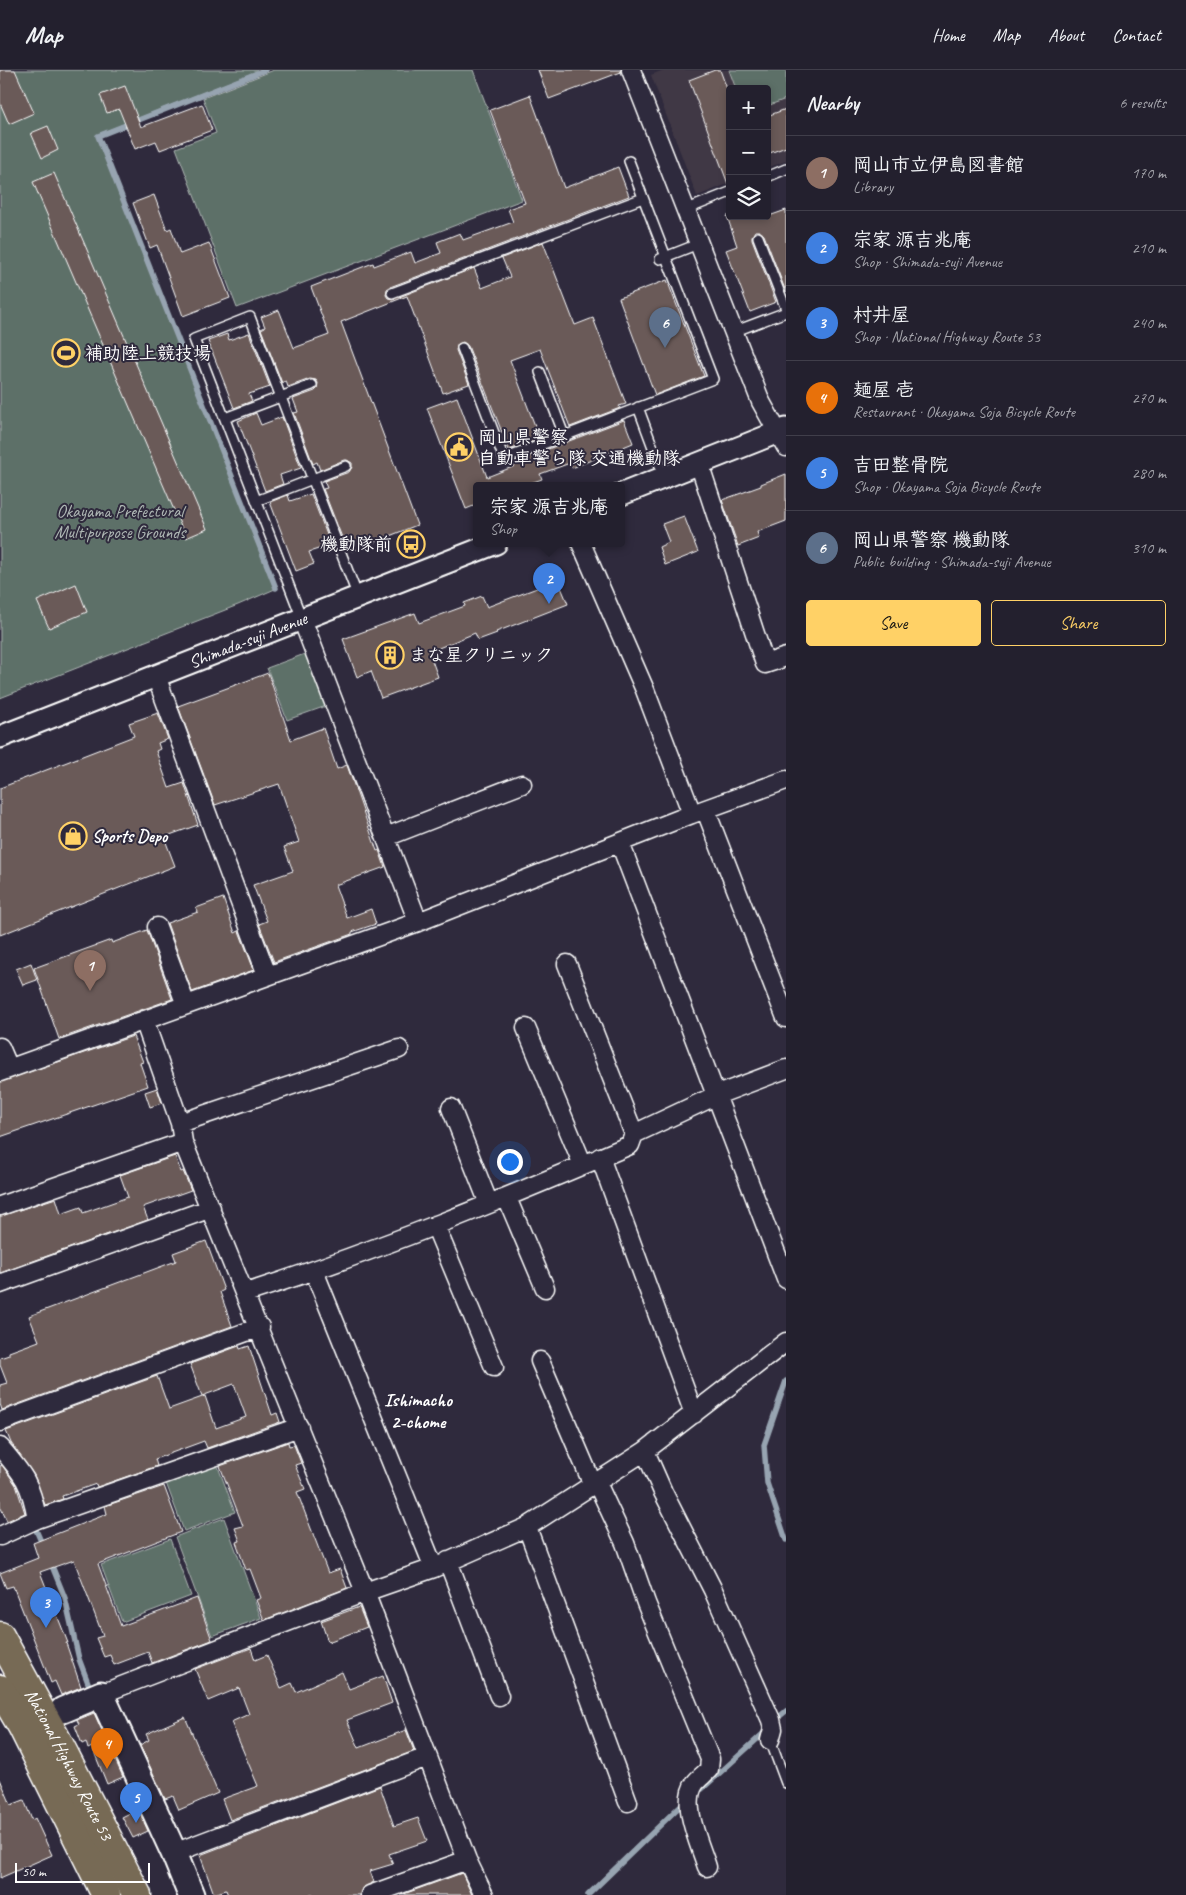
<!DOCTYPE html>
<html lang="en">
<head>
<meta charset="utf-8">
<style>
  body { margin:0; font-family:Caveat,"Klee One",sans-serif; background:#2b2836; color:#f1f3f6 }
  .controls { position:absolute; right:15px; top:15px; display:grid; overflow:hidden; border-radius:5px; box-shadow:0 2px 8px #0003 }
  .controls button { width:45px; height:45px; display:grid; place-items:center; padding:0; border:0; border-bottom:1px solid #403e4a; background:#23202e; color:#f1f3f6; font:25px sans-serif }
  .scale { position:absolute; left:15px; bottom:12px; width:135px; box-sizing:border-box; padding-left:5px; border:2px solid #fff; border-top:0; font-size:14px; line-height:18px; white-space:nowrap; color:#fff; -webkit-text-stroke:4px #2f2a3d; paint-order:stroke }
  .you { position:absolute; left:509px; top:1091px; width:18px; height:18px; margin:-12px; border:4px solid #fff; border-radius:50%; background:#1a73e8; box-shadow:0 0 0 8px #1a73e833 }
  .badge { display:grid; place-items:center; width:32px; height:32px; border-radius:50%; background:#ffd166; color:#fff; font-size:16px; font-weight:700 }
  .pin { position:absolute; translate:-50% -41px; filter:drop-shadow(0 1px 2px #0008) }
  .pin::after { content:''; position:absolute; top:26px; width:18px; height:15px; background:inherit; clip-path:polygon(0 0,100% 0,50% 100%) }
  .popup { position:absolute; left:473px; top:412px; width:152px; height:65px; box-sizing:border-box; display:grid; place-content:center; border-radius:5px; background:#23202e; filter:drop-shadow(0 1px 4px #0005); font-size:16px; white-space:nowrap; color:#a3a3aa }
  .popup b { font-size:19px; color:#f1f3f6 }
  .popup::after { content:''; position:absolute; left:50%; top:100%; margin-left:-10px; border:10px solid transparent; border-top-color:#23202e }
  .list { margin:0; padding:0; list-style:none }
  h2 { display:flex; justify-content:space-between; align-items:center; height:65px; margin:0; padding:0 20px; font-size:21px }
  h2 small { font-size:16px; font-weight:400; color:#a3a3aa }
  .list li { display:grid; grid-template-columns:32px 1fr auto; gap:15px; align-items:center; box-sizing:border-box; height:75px; padding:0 20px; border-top:1px solid #403e4a }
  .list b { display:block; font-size:19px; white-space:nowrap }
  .list p { margin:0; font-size:16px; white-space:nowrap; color:#a3a3aa }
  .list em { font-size:16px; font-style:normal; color:#a3a3aa }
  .actions { display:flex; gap:10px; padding:15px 20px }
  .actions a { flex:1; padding:11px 0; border:1px solid #ffd166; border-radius:5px; text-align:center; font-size:18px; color:#ffd166 }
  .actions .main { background:#ffd166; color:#111 }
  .icon { flex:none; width:28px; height:28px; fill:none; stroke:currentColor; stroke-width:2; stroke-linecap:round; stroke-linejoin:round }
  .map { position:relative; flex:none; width:786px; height:1825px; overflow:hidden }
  header { display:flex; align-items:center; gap:30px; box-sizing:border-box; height:70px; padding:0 25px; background:#23202e; border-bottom:1px solid #403e4a }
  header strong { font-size:24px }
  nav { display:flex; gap:28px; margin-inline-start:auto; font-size:18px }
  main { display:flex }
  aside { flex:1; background:#23202e }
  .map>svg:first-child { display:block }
  .built { fill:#413845 }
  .green { fill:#5d6f68; stroke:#aeb7b4 }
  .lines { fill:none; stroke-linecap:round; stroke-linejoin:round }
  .stream { stroke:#97a4b1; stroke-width:5.5 }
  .building { fill:#6a5a58; stroke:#fff }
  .service-casing { stroke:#fff; stroke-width:12 }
  .minor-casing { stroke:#fff; stroke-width:21 }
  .tertiary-casing { stroke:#fff; stroke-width:25 }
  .secondary-casing { stroke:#fff; stroke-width:29 }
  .trunk-casing { stroke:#fff; stroke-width:31 }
  .service { stroke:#2f2a3d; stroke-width:9 }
  .minor { stroke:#2f2a3d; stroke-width:18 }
  .tertiary { stroke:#2f2a3d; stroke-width:21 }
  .secondary { stroke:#2f2a3d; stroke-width:25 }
  .trunk { stroke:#776a54; stroke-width:28 }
  .labels { text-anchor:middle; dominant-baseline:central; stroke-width:4; stroke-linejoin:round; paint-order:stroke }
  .poi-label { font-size:18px; font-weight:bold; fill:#fff; stroke:#2f2a3d; text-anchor:start }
  .park-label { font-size:18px; fill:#aeb7b4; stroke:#2f2a3d }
  .street-label { font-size:18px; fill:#fff; stroke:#2f2a3d }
  .neighbourhood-label { font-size:19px; font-weight:bold; fill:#fff; stroke:#2f2a3d }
</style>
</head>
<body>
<header>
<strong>Map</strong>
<nav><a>Home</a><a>Map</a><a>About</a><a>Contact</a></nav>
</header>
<main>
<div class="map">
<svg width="786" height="1825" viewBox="0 0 786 1825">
  <rect width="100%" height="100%" fill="#2f2a3d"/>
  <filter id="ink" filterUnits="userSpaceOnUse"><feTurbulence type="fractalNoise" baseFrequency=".02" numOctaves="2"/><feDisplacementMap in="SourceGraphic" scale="10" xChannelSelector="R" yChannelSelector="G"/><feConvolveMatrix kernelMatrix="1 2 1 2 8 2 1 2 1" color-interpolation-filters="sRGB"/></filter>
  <g filter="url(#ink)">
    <path class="built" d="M 664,0 L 786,0 L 786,91 L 767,98 L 767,19 L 730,19 L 730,113 L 697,126 L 651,5 Z"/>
    <path class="green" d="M 0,0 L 260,0 L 96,65 L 275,519 L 238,535 L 0,628 Z
      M 274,0 L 473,0 L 522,130 L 237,238 L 176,78 L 216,63 L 203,28 Z
      M 729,0 L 786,0 L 786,29 L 767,36 L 767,19 L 736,19 Z
      M 310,582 L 329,635 L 287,650 L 267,598 Z
      M 217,1394 L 235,1442 L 184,1461 L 166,1413 Z
      M 224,1448 L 261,1548 L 212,1566 L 175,1467 Z
      M 170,1469 L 191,1526 L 122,1552 L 101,1495 Z"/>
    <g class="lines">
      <path class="stream" d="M 265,0 L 98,66 L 276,518
        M 786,1311 L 764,1375 L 767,1413 L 786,1470
        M 36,1460 L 43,1476
        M 50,1491 L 65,1528 L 79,1589 L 90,1618
        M 780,1646 L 786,1641
        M 702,1719 L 765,1662
        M 588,1825 L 681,1735"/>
    </g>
    <path class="building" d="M 0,0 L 15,0 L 34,43 L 9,54 L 0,33 Z
      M 538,0 L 621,0 L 621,2 L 549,29 Z
      M 715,0 L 720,0 L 730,27 L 730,114 L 728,114 L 689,10 Z
      M 125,16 L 141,57 L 202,34 L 212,60 L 160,80 L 156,71 L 135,79 L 119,39 L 107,43 L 100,25 Z
      M 530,25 L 564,118 L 618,97 L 629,126 L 390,217 L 387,219 L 386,225 L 388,228 L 394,229 L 474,198 L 482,218 L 510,207 L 502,188 L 543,172 L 575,255 L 593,248 L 626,334 L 619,336 L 620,338 L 570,357 L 540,279 L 510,290 L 540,369 L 509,380 L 468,276 L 463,272 L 458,274 L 456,280 L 469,314 L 443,323 L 407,226 L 341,252 L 417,455 L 352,481 L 347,469 L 343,470 L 323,419 L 327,418 L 324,411 L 349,402 L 352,397 L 352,393 L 347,390 L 344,390 L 320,400 L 317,392 L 313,394 L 294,343 L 298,342 L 293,329 L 315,321 L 317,319 L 318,313 L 316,310 L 310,309 L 288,317 L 286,311 L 282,313 L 261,259 L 265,257 L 261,247 L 279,240 L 294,278 L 329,265 L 311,217 L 373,193 L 374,196 L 411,182 L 415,193 L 441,183 L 437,172 L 460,163 L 463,170 L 513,152 L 508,139 L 525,133 L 490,40 Z
      M 786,39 L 786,77 L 767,84 L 767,46 Z
      M 48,56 L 58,80 L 42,88 L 31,63 Z
      M 54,103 L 207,459 L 186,468 L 33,112 Z
      M 154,125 L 167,160 L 171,158 L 180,184 L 209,173 L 230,228 L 183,246 L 157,175 L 150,178 L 133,133 Z
      M 786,140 L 786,222 L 764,165 L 759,161 L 755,161 L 752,166 L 752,169 L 776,232 L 750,242 L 726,180 L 737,176 L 727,146 L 769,146 Z
      M 667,210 L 704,306 L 655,325 L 619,228 Z
      M 249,263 L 270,317 L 249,324 L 252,331 L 234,338 L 208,271 L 227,264 L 229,270 Z
      M 457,327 L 487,407 L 515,396 L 514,392 L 624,350 L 633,373 L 572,398 L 570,393 L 540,404 L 542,409 L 525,415 L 476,415 L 476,435 L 466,439 L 427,338 Z
      M 256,343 L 261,355 L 282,347 L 301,398 L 280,405 L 283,414 L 265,421 L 238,351 Z
      M 786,404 L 786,451 L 757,462 L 759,468 L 738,476 L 722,430 L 761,416 L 761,414 Z
      M 311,424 L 331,475 L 309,482 L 314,494 L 296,501 L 270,432 L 288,425 L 290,431 Z
      M 684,446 L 698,482 L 665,495 L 659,477 L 669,472 L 662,454 Z
      M 558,510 L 568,534 L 496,562 L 497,563 L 478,570 L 475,563 L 429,582 L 438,607 L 381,628 L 371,601 L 357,607 L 343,569 L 415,543 L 419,553 L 465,536 L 464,533 L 482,526 L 487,537 Z
      M 76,514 L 87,542 L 49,558 L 37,531 Z
      M 268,603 L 291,670 L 323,658 L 337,699 L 347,695 L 377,781 L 379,780 L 385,797 L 335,815 L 347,848 L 371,839 L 376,854 L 352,862 L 352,864 L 274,892 L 259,854 L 267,851 L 253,815 L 293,801 L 284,777 L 299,772 L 279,714 L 215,735 L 178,636 Z
      M 158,643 L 168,669 L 158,673 L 160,679 L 156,681 L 169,718 L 184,713 L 198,755 L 164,767 L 175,796 L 0,865 L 0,718 L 134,666 L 129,653 Z
      M 223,828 L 235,863 L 239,861 L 254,900 L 192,922 L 167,853 L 198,842 L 196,838 Z
      M 147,860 L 172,929 L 59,969 L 34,898 L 111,870 L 112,873 Z
      M 31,893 L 37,910 L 23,915 L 16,899 Z
      M 133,966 L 143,992 L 140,993 L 148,1016 L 0,1067 L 0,1012 Z
      M 157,1018 L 162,1033 L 150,1037 L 145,1022 Z
      M 175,1086 L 181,1102 L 183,1101 L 191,1120 L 143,1137 L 148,1150 L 0,1203 L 0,1146 L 56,1128 L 61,1144 L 81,1137 L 83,1143 L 128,1127 L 120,1105 Z
      M 206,1171 L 224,1220 L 220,1222 L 232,1256 L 2,1340 L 0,1334 L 0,1315 L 7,1313 L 0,1295 L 0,1288 L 9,1285 L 9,1282 L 39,1271 L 29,1246 L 176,1191 L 173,1183 Z
      M 239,1276 L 240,1279 L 249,1276 L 272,1345 L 277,1343 L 280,1352 L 207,1378 L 204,1371 L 155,1389 L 157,1396 L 97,1417 L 96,1414 L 62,1426 L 63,1429 L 45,1435 L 34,1405 L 11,1373 L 6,1361 L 157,1306 L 169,1339 L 205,1326 L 216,1358 L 246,1347 L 234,1314 L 202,1326 L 190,1294 Z
      M 288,1372 L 289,1376 L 294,1375 L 301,1393 L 295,1395 L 305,1419 L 297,1422 L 328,1503 L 340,1499 L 347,1518 L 264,1550 L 256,1530 L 261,1528 L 250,1499 L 246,1500 L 236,1472 L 240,1471 L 235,1458 L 243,1456 L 220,1396 Z
      M 2,1395 L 16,1415 L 25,1443 L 7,1451 L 0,1436 L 0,1396 Z
      M 164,1416 L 181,1462 L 98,1494 L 121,1556 L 197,1528 L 212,1570 L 152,1593 L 148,1582 L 114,1595 L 110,1585 L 104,1587 L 96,1568 L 103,1566 L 74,1490 L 40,1502 L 68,1573 L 66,1573 L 81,1617 L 61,1625 L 55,1611 L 51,1613 L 13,1516 L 6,1518 L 0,1503 L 38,1488 L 33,1473 L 107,1444 L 105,1436 Z
      M 359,1537 L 367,1557 L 328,1572 L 321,1551 Z
      M 251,1578 L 255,1590 L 267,1585 L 281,1618 L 292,1613 L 296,1622 L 342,1602 L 349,1619 L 383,1606 L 392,1633 L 347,1650 L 359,1678 L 406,1660 L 414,1681 L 230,1750 L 222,1729 L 258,1716 L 231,1652 L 249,1644 L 239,1618 L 208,1631 L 195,1599 Z
      M 94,1643 L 123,1707 L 107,1714 L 92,1677 L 88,1679 L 86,1672 L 82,1674 L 75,1656 L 79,1654 L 77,1650 Z
      M 185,1647 L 218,1723 L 179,1740 L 173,1726 L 165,1729 L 140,1675 L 149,1670 L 146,1664 Z
      M 0,1709 L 11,1735 L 24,1730 L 32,1750 L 35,1748 L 52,1785 L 0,1808 Z
      M 380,1716 L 394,1756 L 418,1748 L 427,1771 L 389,1784 L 393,1794 L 370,1801 L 374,1812 L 362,1818 L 360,1825 L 228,1825 L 226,1820 L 214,1824 L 200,1785 Z
      M 138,1739 L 148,1761 L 133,1768 L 122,1747 Z
      M 462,1803 L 472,1825 L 401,1825 Z"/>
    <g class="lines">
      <g class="service-casing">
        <path id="service" d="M 767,107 L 786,99
          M 685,140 L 730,122
          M 758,167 L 786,239
          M 660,189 L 698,174
          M 392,223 L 643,128
          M 733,262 L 786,242
          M 462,278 L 504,389 L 713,309 L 629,91
          M 540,302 L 564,365
          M 638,337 L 664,407
          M 225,348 L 312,315
          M 256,431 L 346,396
          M 302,549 L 194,269 L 250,247 L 358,527
          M 770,1670 L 786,1713"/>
      </g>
      <g class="minor-casing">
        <path id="minor" d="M 631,0 L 761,332 L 786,377
          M 699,393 L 765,594 L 786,587
          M 581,473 L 645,620 L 692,744
          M 302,549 L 418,852
          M 156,606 L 267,905
          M 706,741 L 786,948
          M 386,767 L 522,714
          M 620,773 L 786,1209
          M 157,857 L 186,935
          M 144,950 L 180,1053 L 183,1072 L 365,1522 L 467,1790 L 484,1825
          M 526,958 L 583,1095
          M 0,977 L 9,998
          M 0,1002 L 418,852 L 692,744 L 786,710
          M 451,1038 L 489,1134
          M 180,1053 L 399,979
          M 634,1064 L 717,1025 L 786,999
          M 600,1087 L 694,1344
          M 507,1128 L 545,1218
          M 0,1136 L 183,1072
          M 435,1155 L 494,1297
          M 314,1201 L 434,1498
          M 0,1214 L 211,1138
          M 246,1223 C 377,1181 504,1129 630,1075 L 634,1064 L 567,894
          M 540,1291 L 593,1415
          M 0,1352 L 260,1257
          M 0,1377 C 23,1404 31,1413 37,1449
          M 645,1381 L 663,1422 L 713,1520 L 771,1650 L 773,1659 L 770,1670
          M 597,1413 L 625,1473 L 646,1533 L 710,1689 L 709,1699 C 705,1704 699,1708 695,1713 C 680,1734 700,1774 707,1797
          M 527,1457 L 628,1732
          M 0,1466 L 37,1449 L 299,1357
          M 448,1491 L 499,1626
          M 101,1624 L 365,1522 L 434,1498 L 527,1457 L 645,1381 L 786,1272
          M 174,1783 L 427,1687
          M 370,1825 L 467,1790"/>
      </g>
      <g class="tertiary-casing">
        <g id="tertiary">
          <path d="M 622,424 L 786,359"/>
          <path id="s1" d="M 0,667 L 496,473"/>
        </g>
      </g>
      <g class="secondary-casing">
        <path id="secondary" d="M 63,1640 L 101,1624 L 174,1783 L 191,1825"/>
      </g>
      <g class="trunk-casing">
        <g id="trunk">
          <path id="s2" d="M 0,1566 L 59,1674 L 137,1825"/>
          <path d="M 0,1619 L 22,1656 L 106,1825"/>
        </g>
      </g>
      <use href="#service" class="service"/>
      <use href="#minor" class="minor"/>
      <use href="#tertiary" class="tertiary"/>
      <use href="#secondary" class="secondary"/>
      <use href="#trunk" class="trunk"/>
    </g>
  </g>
  <defs>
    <g id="stadium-ring" transform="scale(1.4375)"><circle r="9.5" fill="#2f2a3d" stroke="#ffd166" stroke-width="1.5"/><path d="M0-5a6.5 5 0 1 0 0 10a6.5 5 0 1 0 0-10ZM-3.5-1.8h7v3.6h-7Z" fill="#ffd166"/></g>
    <g id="civic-ring" transform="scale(1.4375)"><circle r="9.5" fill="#2f2a3d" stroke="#ffd166" stroke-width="1.5"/><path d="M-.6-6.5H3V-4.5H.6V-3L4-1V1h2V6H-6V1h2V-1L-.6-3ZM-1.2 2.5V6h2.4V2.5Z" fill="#ffd166"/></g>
    <g id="bus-ring" transform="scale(1.4375)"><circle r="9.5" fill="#2f2a3d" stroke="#ffd166" stroke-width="1.5"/><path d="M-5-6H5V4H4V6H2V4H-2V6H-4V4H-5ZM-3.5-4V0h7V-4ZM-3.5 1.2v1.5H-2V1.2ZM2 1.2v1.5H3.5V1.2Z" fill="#ffd166"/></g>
    <g id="building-ring" transform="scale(1.4375)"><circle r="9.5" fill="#2f2a3d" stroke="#ffd166" stroke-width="1.5"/><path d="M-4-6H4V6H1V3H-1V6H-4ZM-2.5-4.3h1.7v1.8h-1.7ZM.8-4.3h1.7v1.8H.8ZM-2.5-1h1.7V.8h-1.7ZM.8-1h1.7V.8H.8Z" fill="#ffd166"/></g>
    <g id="shop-ring" transform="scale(1.4375)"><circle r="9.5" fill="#2f2a3d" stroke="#ffd166" stroke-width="1.5"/><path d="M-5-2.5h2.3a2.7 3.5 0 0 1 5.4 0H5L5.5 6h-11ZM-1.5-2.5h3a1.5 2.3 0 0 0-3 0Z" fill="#ffd166"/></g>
  </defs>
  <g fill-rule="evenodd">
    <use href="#stadium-ring" x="66" y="283"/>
    <use href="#civic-ring" x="459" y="377"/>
    <use href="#bus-ring" x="411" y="474"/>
    <use href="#building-ring" x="390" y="585"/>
    <use href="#shop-ring" x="73" y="766"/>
  </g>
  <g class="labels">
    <g class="poi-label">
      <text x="85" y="283">補助陸上競技場</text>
      <text x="478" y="367">岡山県警察<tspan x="478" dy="21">自動車警ら隊 交通機動隊</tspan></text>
      <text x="392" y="474" text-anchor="end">機動隊前</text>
      <text x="409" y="585">まな星クリニック</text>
      <text x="92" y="766">Sports Depo</text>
    </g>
    <g class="park-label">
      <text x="120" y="441">Okayama Prefectural<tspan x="120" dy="21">Multipurpose Grounds</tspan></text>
    </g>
    <g class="street-label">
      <text stroke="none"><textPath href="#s1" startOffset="266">Shimada-suji Avenue</textPath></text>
      <text stroke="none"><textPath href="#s2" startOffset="146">National Highway Route 53</textPath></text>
    </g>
    <g class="neighbourhood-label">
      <text x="418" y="1330">Ishimacho<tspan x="418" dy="22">2-chome</tspan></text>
    </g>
  </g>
</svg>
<div class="controls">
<button>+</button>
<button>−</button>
<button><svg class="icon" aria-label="layers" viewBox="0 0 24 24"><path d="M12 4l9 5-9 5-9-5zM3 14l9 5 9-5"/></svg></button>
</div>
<div class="scale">50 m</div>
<div class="you"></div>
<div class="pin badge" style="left:90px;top:921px;background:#8d6e63">1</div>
<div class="pin badge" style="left:549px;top:534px;background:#3f7fe0">2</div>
<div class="popup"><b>宗家 源吉兆庵</b>Shop</div>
<div class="pin badge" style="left:46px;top:1558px;background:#3f7fe0">3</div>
<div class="pin badge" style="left:107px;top:1699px;background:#e8710a">4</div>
<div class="pin badge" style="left:136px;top:1753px;background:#3f7fe0">5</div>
<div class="pin badge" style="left:665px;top:278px;background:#5c6f8a">6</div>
</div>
<aside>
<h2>Nearby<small>6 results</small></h2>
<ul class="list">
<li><span class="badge" style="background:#8d6e63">1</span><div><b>岡山市立伊島図書館</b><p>Library</p></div><em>170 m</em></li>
<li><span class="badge" style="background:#3f7fe0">2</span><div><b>宗家 源吉兆庵</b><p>Shop · Shimada-suji Avenue</p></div><em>210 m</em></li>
<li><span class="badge" style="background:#3f7fe0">3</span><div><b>村井屋</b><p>Shop · National Highway Route 53</p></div><em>240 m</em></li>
<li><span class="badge" style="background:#e8710a">4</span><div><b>麺屋 壱</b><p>Restaurant · Okayama Soja Bicycle Route</p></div><em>270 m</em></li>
<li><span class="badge" style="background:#3f7fe0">5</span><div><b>吉田整骨院</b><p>Shop · Okayama Soja Bicycle Route</p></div><em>280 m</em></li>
<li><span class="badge" style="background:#5c6f8a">6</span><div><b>岡山県警察 機動隊</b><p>Public building · Shimada-suji Avenue</p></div><em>310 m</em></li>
</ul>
<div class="actions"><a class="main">Save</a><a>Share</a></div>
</aside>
</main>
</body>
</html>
